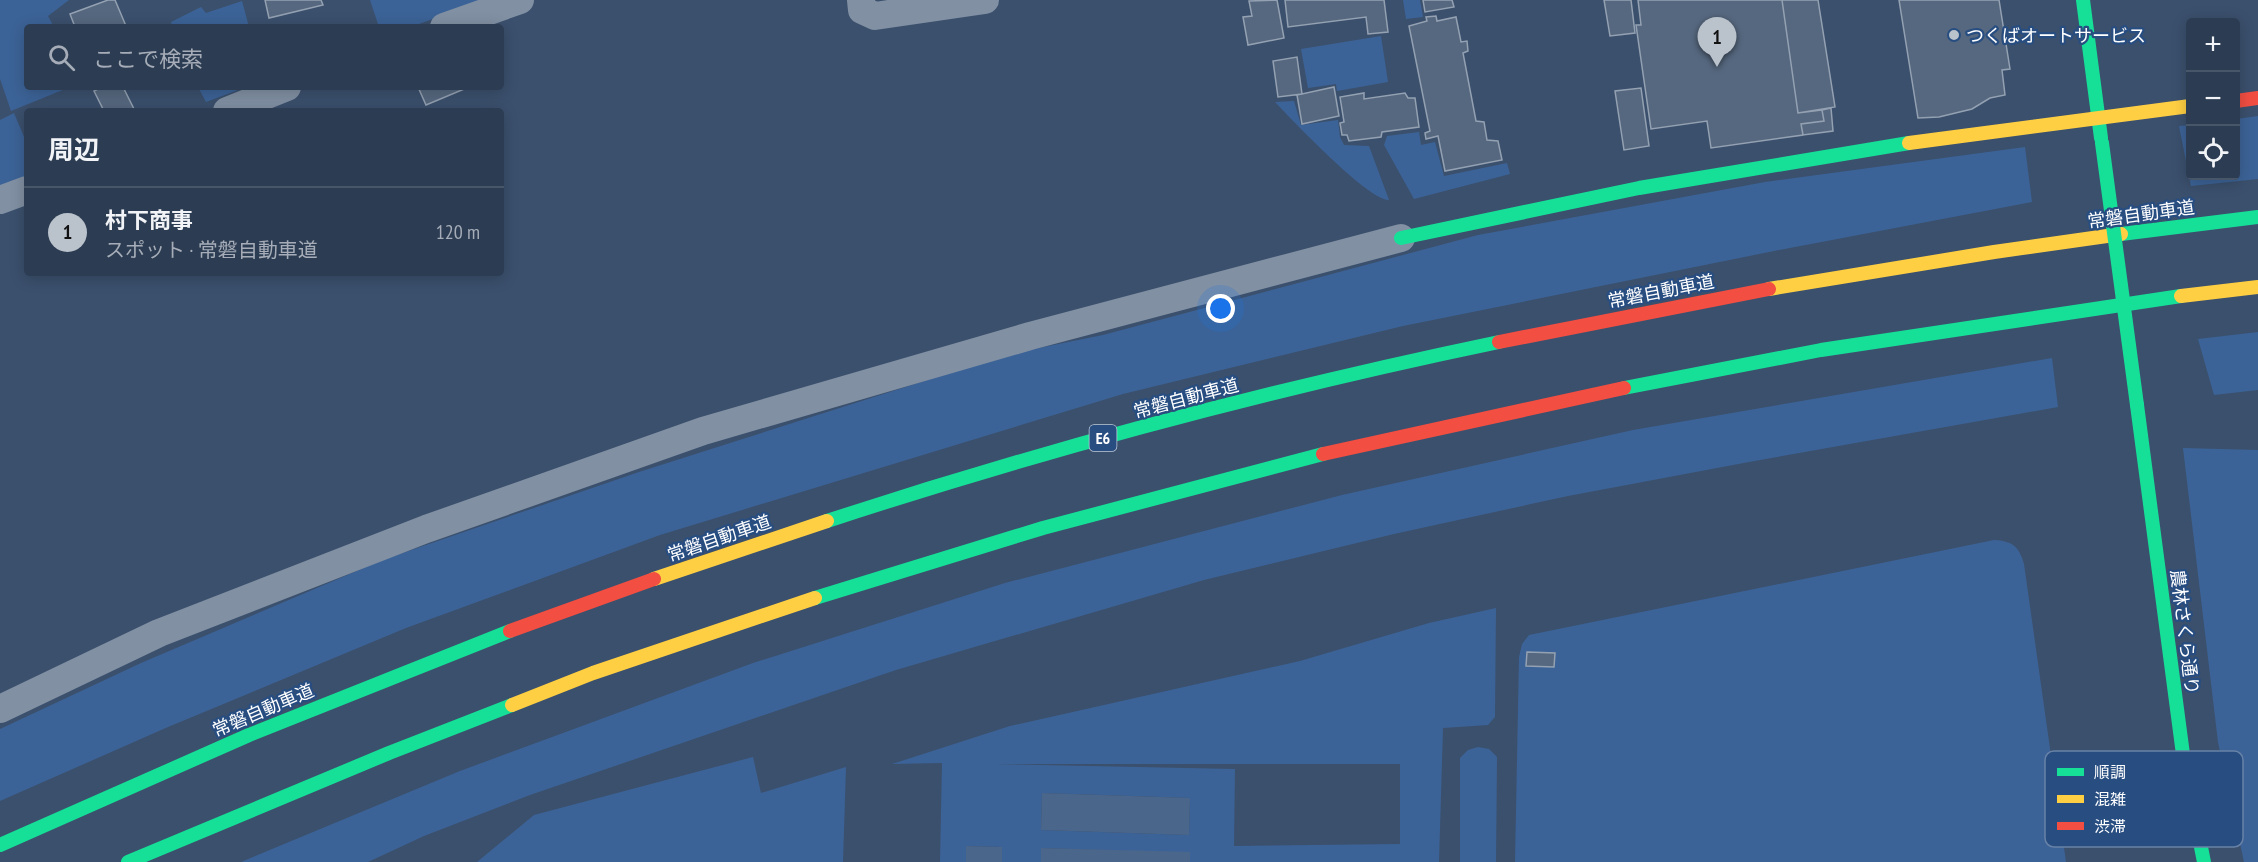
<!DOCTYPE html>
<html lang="ja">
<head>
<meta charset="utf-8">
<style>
  body { margin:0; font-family:"PT Sans Narrow","Noto Sans JP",sans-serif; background:#38475c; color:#f1f3f6 }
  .controls { position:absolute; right:18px; top:18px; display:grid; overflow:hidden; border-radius:6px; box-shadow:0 3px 15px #0003 }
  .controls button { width:54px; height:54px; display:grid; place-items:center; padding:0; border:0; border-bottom:2px solid #485669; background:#2c3c52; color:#f1f3f6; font:30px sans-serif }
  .you { position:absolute; left:1221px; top:309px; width:21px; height:21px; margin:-15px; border:4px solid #fff; border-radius:50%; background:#1a73e8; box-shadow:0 0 0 9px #1a73e833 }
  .badge { display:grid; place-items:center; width:39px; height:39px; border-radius:50%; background:#bac2cc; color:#111; font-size:20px; font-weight:700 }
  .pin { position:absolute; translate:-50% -50px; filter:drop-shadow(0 2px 3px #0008) }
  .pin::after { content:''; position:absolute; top:32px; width:21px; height:18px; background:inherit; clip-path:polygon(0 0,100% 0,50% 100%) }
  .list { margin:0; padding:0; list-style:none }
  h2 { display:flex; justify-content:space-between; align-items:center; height:78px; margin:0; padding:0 24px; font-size:26px }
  h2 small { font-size:20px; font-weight:400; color:#a6adb8 }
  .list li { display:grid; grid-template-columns:39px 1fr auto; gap:18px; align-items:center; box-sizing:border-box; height:90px; padding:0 24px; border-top:2px solid #485669 }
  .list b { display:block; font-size:22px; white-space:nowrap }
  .list p { margin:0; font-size:20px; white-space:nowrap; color:#a6adb8 }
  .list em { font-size:20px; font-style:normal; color:#a6adb8 }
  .icon { flex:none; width:33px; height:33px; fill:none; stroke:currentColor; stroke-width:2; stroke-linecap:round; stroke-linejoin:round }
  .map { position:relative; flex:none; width:2258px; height:862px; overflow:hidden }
  .search { position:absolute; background:#2c3c52; box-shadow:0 3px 15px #0003; left:24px; top:24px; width:480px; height:66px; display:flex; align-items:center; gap:15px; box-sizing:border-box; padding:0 21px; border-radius:6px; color:#a6adb8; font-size:22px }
  .panel { position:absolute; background:#2c3c52; box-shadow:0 3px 15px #0003; left:24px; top:108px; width:480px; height:168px; border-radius:6px }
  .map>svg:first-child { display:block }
  .green { fill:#3c6397; fill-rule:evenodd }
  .water { fill:#4b668b }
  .building { fill:#56687f; stroke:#94a1b2; stroke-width:1.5 }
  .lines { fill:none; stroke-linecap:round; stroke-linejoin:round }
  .street { stroke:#8190a3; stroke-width:28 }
  .fast { stroke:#16e098; stroke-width:14 }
  .slow { stroke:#ffcf43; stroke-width:14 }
  .jam { stroke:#f24e42; stroke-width:14 }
  .fast-bridge { stroke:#16e098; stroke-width:14 }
  .poi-dot { fill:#bac2cc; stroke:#274d81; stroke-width:2 }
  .labels { text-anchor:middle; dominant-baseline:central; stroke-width:4.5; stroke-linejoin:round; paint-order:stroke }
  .shield { fill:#274d81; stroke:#becad9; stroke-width:1.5 }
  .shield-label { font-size:16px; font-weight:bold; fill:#fff }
  .poi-label { font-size:18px; fill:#fff; stroke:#274d81; text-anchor:start }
  .street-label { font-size:18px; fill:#fff; stroke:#274d81 }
  .key { fill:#274d81; stroke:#6882a7; stroke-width:1.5 }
  .key-label { font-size:16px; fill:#fff }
</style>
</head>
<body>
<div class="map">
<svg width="2258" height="862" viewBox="0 0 2258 862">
  <rect width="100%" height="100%" fill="#3b506d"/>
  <path class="green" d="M 0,0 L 69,0 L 48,16 L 54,27 L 27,27 L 27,87 L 70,87 L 11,111 L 0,79 Z
    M 370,0 L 484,0 L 411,27 L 379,27 Z
    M 1403,0 L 1420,0 L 1423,17 L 1406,19 Z
    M 242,1 L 249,27 L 172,27 L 171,22 L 201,7 L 206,13 Z
    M 1381,36 L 1388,82 L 1337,91 L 1336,84 L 1308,88 L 1301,49 Z
    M 198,87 L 246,87 L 206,102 Z
    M 1294,101 L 1301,125 L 1338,120 L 1340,137 L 1344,145 L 1369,146 L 1389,200 C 1369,201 1292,120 1275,102 Z
    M 14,113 L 27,144 L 27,177 L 0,187 L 0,120 Z
    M 2258,116 L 2258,179 L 2191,186 L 2179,126 L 2190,125 L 2190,176 L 2236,176 L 2236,119 Z
    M 1419,132 L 1421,145 L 1435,142 L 1444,176 L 1507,163 L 1510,174 L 1414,199 L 1384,145 L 1387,136 Z
    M 2025,147 L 2032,202 L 1774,251 L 1403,326 L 1123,394 L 660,535 L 406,628 L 168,727 L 0,801 L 0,729 L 141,663 L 385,559 L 639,472 L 1009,354 L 1103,335 L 1478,235 L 1765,182 Z
    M 2258,332 L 2258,390 L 2214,395 L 2198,339 Z
    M 2052,358 L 2058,407 L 1749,462 L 1568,496 L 1394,534 L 1204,580 L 896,670 L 530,795 L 424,836 L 368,862 L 241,862 L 460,771 L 753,663 L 1005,583 L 1342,495 L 1633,430 Z
    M 2183,448 L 2258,450 L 2258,862 L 2244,862 L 2218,742 Z
    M 1994,540 C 2012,541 2019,546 2024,564 L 2066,862 L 1515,862 L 1519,657 L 1522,644 L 1529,635 Z
    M 1496,608 L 1495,717 L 1488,725 L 1443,728 L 1439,862 L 1190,862 L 1190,853 L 1041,848 L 1041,862 L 1002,862 L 1002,847 L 966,846 L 966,862 L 940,862 L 942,763 L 892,764 L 1010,726 L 1300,661 L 1429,623 ZM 994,764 L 1400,764 L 1400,844 L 1234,846 L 1235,769 ZM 1042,793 L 1190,798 L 1189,835 L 1041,830 Z
    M 1478,747 L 1489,749 L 1497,757 L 1496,862 L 1460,862 L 1460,758 L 1468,750 Z
    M 753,757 L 761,793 L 846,767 L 843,862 L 477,862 L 534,815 Z"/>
  <path class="water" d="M 1042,793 L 1190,798 L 1189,835 L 1041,830 Z
    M 966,846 L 1002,847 L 1002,862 L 966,862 Z
    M 1041,848 L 1190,852 L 1190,862 L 1041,862 Z"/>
  <path class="building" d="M 108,0 L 115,0 L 126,26 L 75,27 L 70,14 Z
    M 265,0 L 321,0 L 323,5 L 269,18 Z
    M 1277,0 L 1284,38 L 1248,45 L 1243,17 L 1252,16 L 1249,1 Z
    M 1285,0 L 1384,0 L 1388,32 L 1368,34 L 1366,17 L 1288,27 Z
    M 1423,0 L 1452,0 L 1454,7 L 1425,12 Z
    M 1604,0 L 1631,0 L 1635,33 L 1610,36 Z
    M 1638,0 L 1782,0 L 1798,113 L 1822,110 L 1824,121 L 1801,124 L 1803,135 L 1711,148 L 1707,121 L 1651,129 L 1636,25 L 1641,25 Z
    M 1782,0 L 1818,0 L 1835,107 L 1798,113 Z
    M 1899,0 L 1999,0 L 2010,69 L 2002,70 L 2005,95 L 1990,98 L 1972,109 L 1939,117 L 1918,118 Z
    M 1436,16 L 1437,21 L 1456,17 L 1461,42 L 1467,41 L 1468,51 L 1463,53 L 1476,121 L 1484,122 L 1487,140 L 1498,141 L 1502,160 L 1445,171 L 1438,136 L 1426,139 L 1425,133 L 1430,131 L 1409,26 L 1427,21 L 1426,17 Z
    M 1297,57 L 1302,94 L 1278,97 L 1273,61 Z
    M 102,87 L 123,87 L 135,111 L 104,111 L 94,91 Z
    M 418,87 L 469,87 L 426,105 Z
    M 1334,87 L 1339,116 L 1302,124 L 1297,95 Z
    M 1641,88 L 1649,146 L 1624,150 L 1615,91 Z
    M 1364,93 L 1364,99 L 1405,93 L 1408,98 L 1415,98 L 1419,127 L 1382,132 L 1381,137 L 1349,141 L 1347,135 L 1342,135 L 1340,123 L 1344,122 L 1340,97 Z
    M 1831,108 L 1833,131 L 1803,135 L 1801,124 L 1824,121 L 1822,110 Z
    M 1527,652 L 1555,653 L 1554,667 L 1526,666 Z"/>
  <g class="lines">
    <path class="street" d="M 861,0 L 862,10 L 875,16 L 985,0
      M 444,27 L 520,0
      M 227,111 L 287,87
      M 0,200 L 27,190
      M 0,709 L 159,633 L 426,529 L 703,431 L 1030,336 L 1401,238"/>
    <path class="fast" d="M 2083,0 L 2101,138
      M 2121,234 L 2258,217
      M 1401,238 L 1639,188 L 1909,143
      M 1624,388 L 1821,350 L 2181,296
      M 2137,405 L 2184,762 L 2204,862
      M 827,521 C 1047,449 1273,389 1499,342
      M 815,598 L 1043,528 L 1323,454
      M 0,845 L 249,735 L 510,631
      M 128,862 L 389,753 L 512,705"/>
    <path class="slow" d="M 1909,143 L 2190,106
      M 1769,289 L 1994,252 L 2121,234
      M 2181,296 L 2258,287
      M 654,579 L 827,521
      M 512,705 L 593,673 L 815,598"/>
    <path class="jam" d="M 2236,101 L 2258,98
      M 1499,342 L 1769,289
      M 1323,454 L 1624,388
      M 510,631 L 654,579"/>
    <path class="fast-bridge" d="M 2102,143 L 2137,405"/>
  </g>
  <circle class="poi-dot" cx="1954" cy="35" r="6"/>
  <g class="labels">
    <rect class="shield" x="1089.5" y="425" width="27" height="26" rx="4.5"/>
    <g class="shield-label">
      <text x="1103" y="438">E6</text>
    </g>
    <g class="poi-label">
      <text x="1966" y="35">つくばオートサービス</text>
    </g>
    <g class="street-label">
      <text transform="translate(2141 214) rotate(-8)">常磐自動車道</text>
      <text transform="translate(1661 291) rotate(-11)">常磐自動車道</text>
      <text transform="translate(1186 398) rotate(-15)">常磐自動車道</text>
      <text transform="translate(719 538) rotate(-19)">常磐自動車道</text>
      <text transform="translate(2185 632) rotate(83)">農林さくら通り</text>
      <text transform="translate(263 710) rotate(-23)">常磐自動車道</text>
    </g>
  </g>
  <rect x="2045" y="751" width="198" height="96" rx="9" class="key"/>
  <rect x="2057" y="768" width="27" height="8" fill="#16e098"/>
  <rect x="2057" y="795" width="27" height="8" fill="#ffcf43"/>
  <rect x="2057" y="822" width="27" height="8" fill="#f24e42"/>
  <g class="key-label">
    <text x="2094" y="778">順調</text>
    <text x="2094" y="805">混雑</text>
    <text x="2094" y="832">渋滞</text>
  </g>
</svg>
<div class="controls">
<button>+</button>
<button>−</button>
<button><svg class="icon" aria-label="locate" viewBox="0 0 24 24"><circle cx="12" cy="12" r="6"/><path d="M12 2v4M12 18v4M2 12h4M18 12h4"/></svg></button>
</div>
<div class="you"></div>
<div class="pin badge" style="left:1717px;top:67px">1</div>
<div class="search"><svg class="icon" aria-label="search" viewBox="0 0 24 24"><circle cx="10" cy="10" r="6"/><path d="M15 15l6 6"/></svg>ここで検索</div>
<section class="panel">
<h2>周辺<small></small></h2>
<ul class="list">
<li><span class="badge">1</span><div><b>村下商事</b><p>スポット · 常磐自動車道</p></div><em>120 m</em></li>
</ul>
</section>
</div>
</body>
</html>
